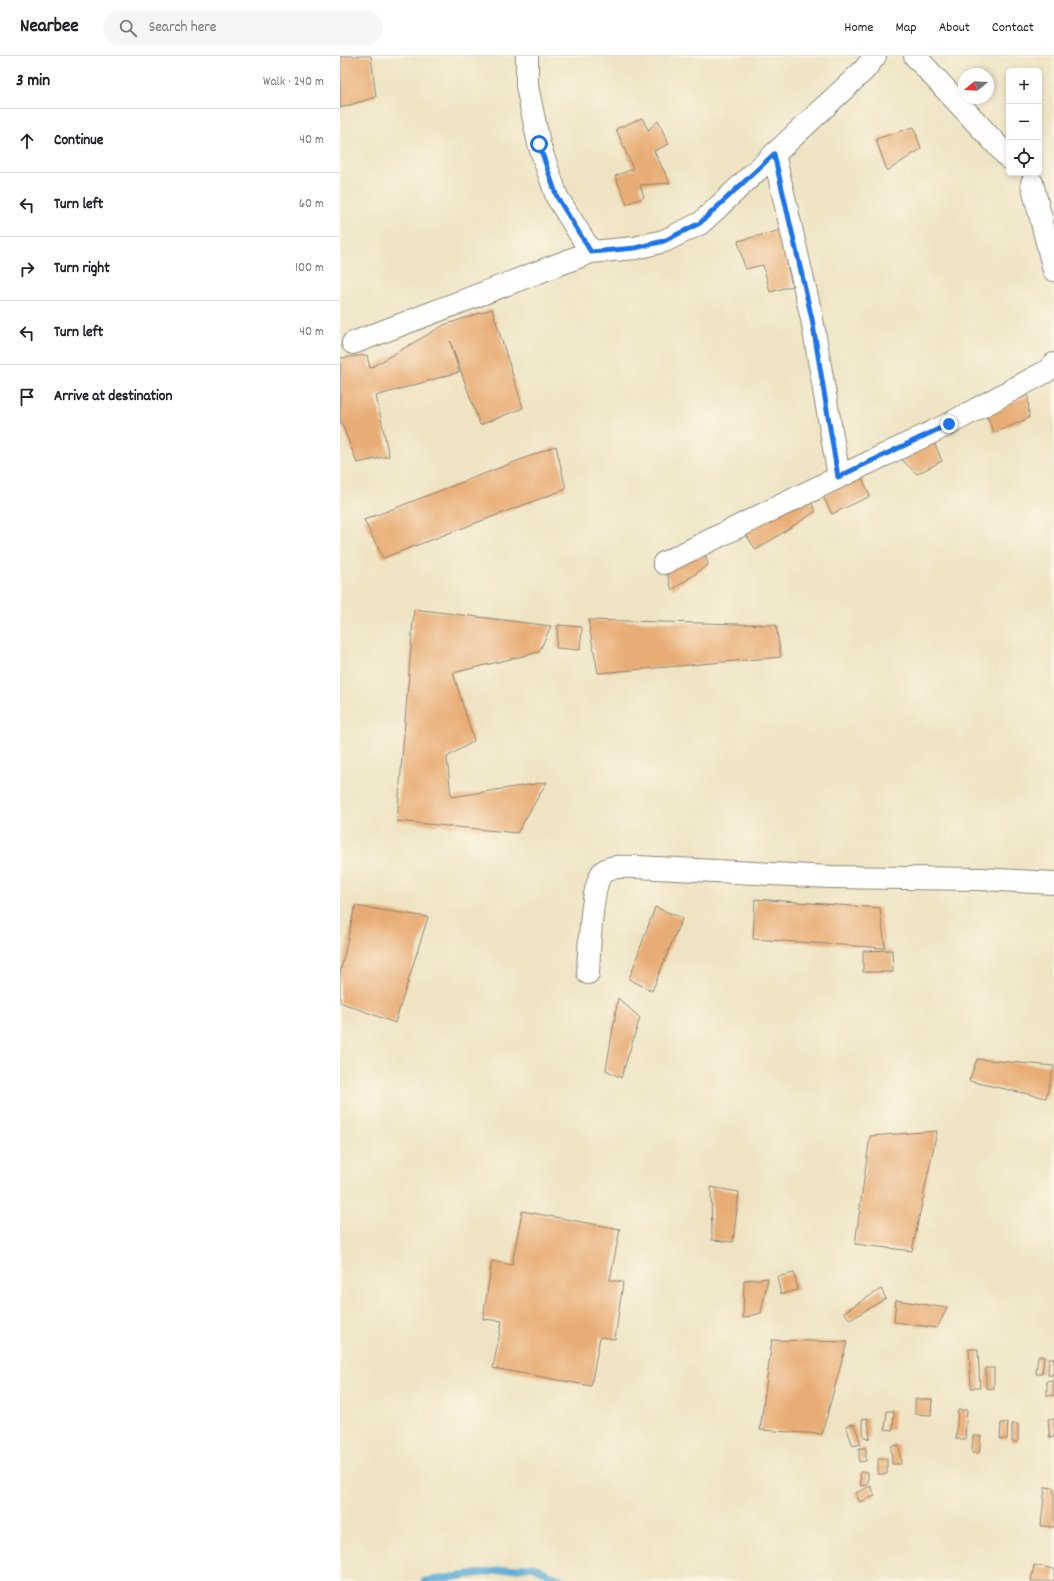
<!DOCTYPE html>
<html lang="en">
<head>
<meta charset="utf-8">
<style>
  body { margin:0; font-family:Dekko,sans-serif; background:#f6f6f6; color:#202124 }
  .controls { position:absolute; right:12px; top:12px; display:grid; overflow:hidden; border-radius:6px; box-shadow:0 2px 6px #0003 }
  .controls button { width:36px; height:36px; display:grid; place-items:center; padding:0; border:0; border-bottom:1px solid #e0e0e0; background:#fff; color:#202124; font:20px sans-serif }
  .compass { position:absolute; left:618px; top:12px; width:36px; height:36px; border-radius:50%; background:#fff; box-shadow:0 2px 6px #0003; rotate:252deg }
  .stop { position:absolute; width:12px; height:12px; margin:-9px; border:3px solid #1a73e8; border-radius:50%; background:#fff }
  .stop.end { background:#1a73e8; border-color:#fff; box-shadow:0 1px 4px #0008 }
  .list { margin:0; padding:0; list-style:none }
  h2 { display:flex; justify-content:space-between; align-items:center; height:52px; margin:0; padding:0 16px; font-size:17px }
  h2 small { font-size:13px; font-weight:400; color:#757577 }
  .list li { display:grid; grid-template-columns:26px 1fr auto; gap:12px; align-items:center; box-sizing:border-box; height:64px; padding:0 16px; border-top:1px solid #e0e0e0 }
  .list b { display:block; font-size:15px; white-space:nowrap }
  .list em { font-size:13px; font-style:normal; color:#757577 }
  .icon { flex:none; width:22px; height:22px; fill:none; stroke:currentColor; stroke-width:2; stroke-linecap:round; stroke-linejoin:round }
  .map { position:relative; flex:none; width:714px; height:1525px; overflow:hidden }
  header { display:flex; align-items:center; gap:24px; box-sizing:border-box; height:56px; padding:0 20px; background:#fff; border-bottom:1px solid #e0e0e0 }
  header strong { font-size:19px }
  nav { display:flex; gap:22px; margin-inline-start:auto; font-size:14px }
  .search { width:280px; height:36px; background:#f6f6f6; display:flex; align-items:center; gap:10px; box-sizing:border-box; padding:0 14px; border-radius:22px; color:#757577; font-size:15px }
  main { display:flex }
  aside { flex:1; background:#fff }
  .map>svg:first-child { display:block }
  .lines { fill:none; stroke-linecap:round; stroke-linejoin:round }
  .stream { stroke:#59a9d3; stroke-width:7 }
  .building { fill:#e8ad76 }
  .minor-casing { stroke:#8c8776; stroke-width:24 }
  .minor { stroke:#fff; stroke-width:22 }
  .route { stroke:#1a73e8; stroke-width:5 }
</style>
</head>
<body>
<header>
<strong>Nearbee</strong>
<div class="search"><svg class="icon" aria-label="search" viewBox="0 0 24 24"><circle cx="10" cy="10" r="6"/><path d="M15 15l6 6"/></svg>Search here</div>
<nav><a>Home</a><a>Map</a><a>About</a><a>Contact</a></nav>
</header>
<main>
<aside>
<h2>3 min<small>Walk · 240 m</small></h2>
<ul class="list">
<li><svg class="icon" aria-label="ahead" viewBox="0 0 24 24"><path d="M12 20V5M6 11l6-6 6 6"/></svg><div><b>Continue</b></div><em>40 m</em></li>
<li><svg class="icon" aria-label="left" viewBox="0 0 24 24"><path d="M17 20v-9H6M10 6l-5 5 5 5"/></svg><div><b>Turn left</b></div><em>60 m</em></li>
<li><svg class="icon" aria-label="right" viewBox="0 0 24 24"><path d="M7 20v-9h11M14 6l5 5-5 5"/></svg><div><b>Turn right</b></div><em>100 m</em></li>
<li><svg class="icon" aria-label="left" viewBox="0 0 24 24"><path d="M17 20v-9H6M10 6l-5 5 5 5"/></svg><div><b>Turn left</b></div><em>40 m</em></li>
<li><svg class="icon" aria-label="arrive" viewBox="0 0 24 24"><path d="M6 21V4h12l-3 4 3 4H6"/></svg><div><b>Arrive at destination</b></div></li>
</ul>
</aside>
<div class="map">
<svg width="714" height="1525" viewBox="0 0 714 1525">
  <rect width="100%" height="100%" fill="#fcf5e5"/>
  <filter id="ink" filterUnits="userSpaceOnUse"><feTurbulence type="fractalNoise" baseFrequency=".025" numOctaves="2"/><feDisplacementMap in="SourceGraphic" scale="8" xChannelSelector="R" yChannelSelector="G"/><feConvolveMatrix kernelMatrix="1 2 1 2 8 2 1 2 1" color-interpolation-filters="sRGB"/></filter>
  <filter id="wash" filterUnits="userSpaceOnUse"><feTurbulence type="fractalNoise" baseFrequency=".012" numOctaves="4" result="noise"/><feDisplacementMap in="SourceGraphic" scale="16" xChannelSelector="R" yChannelSelector="G"/><feGaussianBlur stdDeviation="0.9" result="paint"/><feColorMatrix in="noise" values="0 0 0 0 0 0 0 0 0 0 0 0 0 0 0 0 0 1.4 0 .05"/><feComposite in="paint" operator="in"/></filter>
  <g filter="url(#wash)">
    <rect width="100%" height="100%" fill="#eee3c2"/>
    <g class="lines">
      <path class="stream" d="M 85,1525 L 193,1510 L 223,1525"/>
    </g>
    <g id="blocks">
      <path class="building" d="M 0,0 L 31,0 L 36,41 L 0,52 Z
        M 302,62 L 308,74 L 318,65 L 329,88 L 314,95 L 330,127 L 300,129 L 304,141 L 287,148 L 275,120 L 293,113 L 276,73 Z
        M 574,71 L 581,93 L 547,115 L 536,83 Z
        M 449,172 L 457,206 L 447,208 L 452,230 L 430,236 L 423,209 L 405,213 L 398,185 Z
        M 152,253 L 183,352 L 140,369 L 110,285 L 119,316 L 36,340 L 49,400 L 17,407 L 0,363 L 0,302 L 27,299 L 30,312 L 104,269 Z
        M 688,339 L 689,362 L 654,377 L 646,358 Z
        M 594,386 L 602,405 L 577,418 L 560,402 Z
        M 216,390 L 226,433 L 43,502 L 24,464 Z
        M 522,422 L 530,440 L 492,458 L 483,440 Z
        M 466,438 L 476,455 L 416,494 L 405,477 Z
        M 365,497 L 368,509 L 332,534 L 324,507 Z
        M 74,553 L 211,570 L 199,596 L 113,617 L 134,685 L 107,701 L 111,741 L 207,726 L 177,777 L 57,765 Z
        M 248,564 L 436,569 L 441,601 L 258,617 Z
        M 218,569 L 242,571 L 240,594 L 216,592 Z
        M 415,843 L 540,852 L 545,892 L 413,883 Z
        M 15,850 L 88,861 L 55,967 L 0,946 L 0,918 Z
        M 315,851 L 342,862 L 312,935 L 289,923 Z
        M 552,894 L 553,916 L 523,916 L 523,895 Z
        M 278,942 L 300,962 L 281,1022 L 266,1014 Z
        M 637,1003 L 714,1010 L 706,1042 L 629,1025 Z
        M 597,1075 L 572,1195 L 515,1188 L 530,1080 Z
        M 371,1131 L 399,1136 L 393,1186 L 372,1184 Z
        M 182,1155 L 280,1173 L 270,1224 L 283,1226 L 275,1283 L 260,1281 L 251,1330 L 153,1312 L 162,1265 L 143,1263 L 152,1205 L 172,1209 Z
        M 454,1217 L 458,1234 L 441,1238 L 437,1221 Z
        M 428,1222 L 421,1257 L 403,1262 L 404,1224 Z
        M 541,1233 L 546,1242 L 510,1264 L 504,1256 Z
        M 556,1244 L 607,1252 L 597,1272 L 554,1266 Z
        M 432,1284 L 507,1286 L 482,1378 L 420,1374 Z
        M 629,1293 L 638,1293 L 640,1332 L 631,1332 Z
        M 698,1300 L 704,1300 L 702,1318 L 696,1318 Z
        M 709,1302 L 714,1302 L 714,1319 L 708,1319 Z
        M 646,1312 L 654,1312 L 654,1333 L 646,1332 Z
        M 714,1324 L 714,1339 L 707,1340 L 707,1325 Z
        M 575,1343 L 592,1343 L 591,1359 L 575,1358 Z
        M 618,1354 L 627,1354 L 625,1383 L 616,1383 Z
        M 547,1355 L 554,1355 L 553,1374 L 545,1373 Z
        M 528,1362 L 530,1383 L 524,1381 L 522,1363 Z
        M 708,1363 L 714,1363 L 714,1381 L 710,1382 Z
        M 661,1367 L 668,1367 L 667,1383 L 660,1383 Z
        M 514,1368 L 521,1388 L 513,1390 L 506,1370 Z
        M 672,1368 L 678,1368 L 678,1386 L 672,1386 Z
        M 633,1380 L 641,1380 L 639,1397 L 632,1397 Z
        M 559,1389 L 561,1408 L 552,1408 L 551,1390 Z
        M 519,1392 L 526,1392 L 526,1405 L 519,1406 Z
        M 538,1403 L 547,1403 L 547,1418 L 538,1418 Z
        M 520,1416 L 528,1416 L 528,1429 L 521,1430 Z
        M 531,1430 L 535,1440 L 520,1446 L 515,1437 Z
        M 705,1431 L 714,1432 L 714,1471 L 701,1470 Z
        M 694,1509 L 714,1513 L 714,1525 L 691,1525 Z"/>
    </g>
  </g>
  <g filter="url(#ink)">
    <use href="#blocks" fill-opacity="0" stroke="#8c8776" stroke-width="1"/>
    <g class="lines">
      <g class="minor-casing">
        <path id="minor" d="M 187,0 L 187,30 L 199,88 L 217,141 L 251,196 L 295,192 L 324,185 L 361,167 L 524,14 L 535,0
          M 575,0 L 669,102
          M 434,98 L 472,263 L 499,421
          M 692,127 L 714,214
          M 13,287 L 251,196
          M 324,507 L 499,421 L 609,368 L 707,315 L 714,308
          M 248,917 C 249,898 251,826 264,815 C 272,809 288,811 297,811 L 491,821 L 640,823 L 714,827"/>
      </g>
      <use href="#minor" class="minor"/>
    </g>
  </g>
  <g class="lines" filter="url(#ink)">
    <path class="route" d="M 199,88 L 217,141 L 251,196 L 295,192 L 324,185 L 360,167 L 434,98 L 472,263 L 498,421 L 609,368"/>
  </g>
</svg>
<div class="controls">
<button>+</button>
<button>−</button>
<button><svg class="icon" aria-label="locate" viewBox="0 0 24 24"><circle cx="12" cy="12" r="6"/><path d="M12 2v4M12 18v4M2 12h4M18 12h4"/></svg></button>
</div>
<svg class="compass" viewBox="-18 -18 36 36"><path d="M0-13l5 13h-10z" fill="#e53935"/><path d="M0 13l5-13h-10z" fill="#757577"/></svg>
<div class="stop" style="left:199px;top:88px"></div>
<div class="stop end" style="left:609px;top:368px"></div>
</div>
</main>
</body>
</html>
